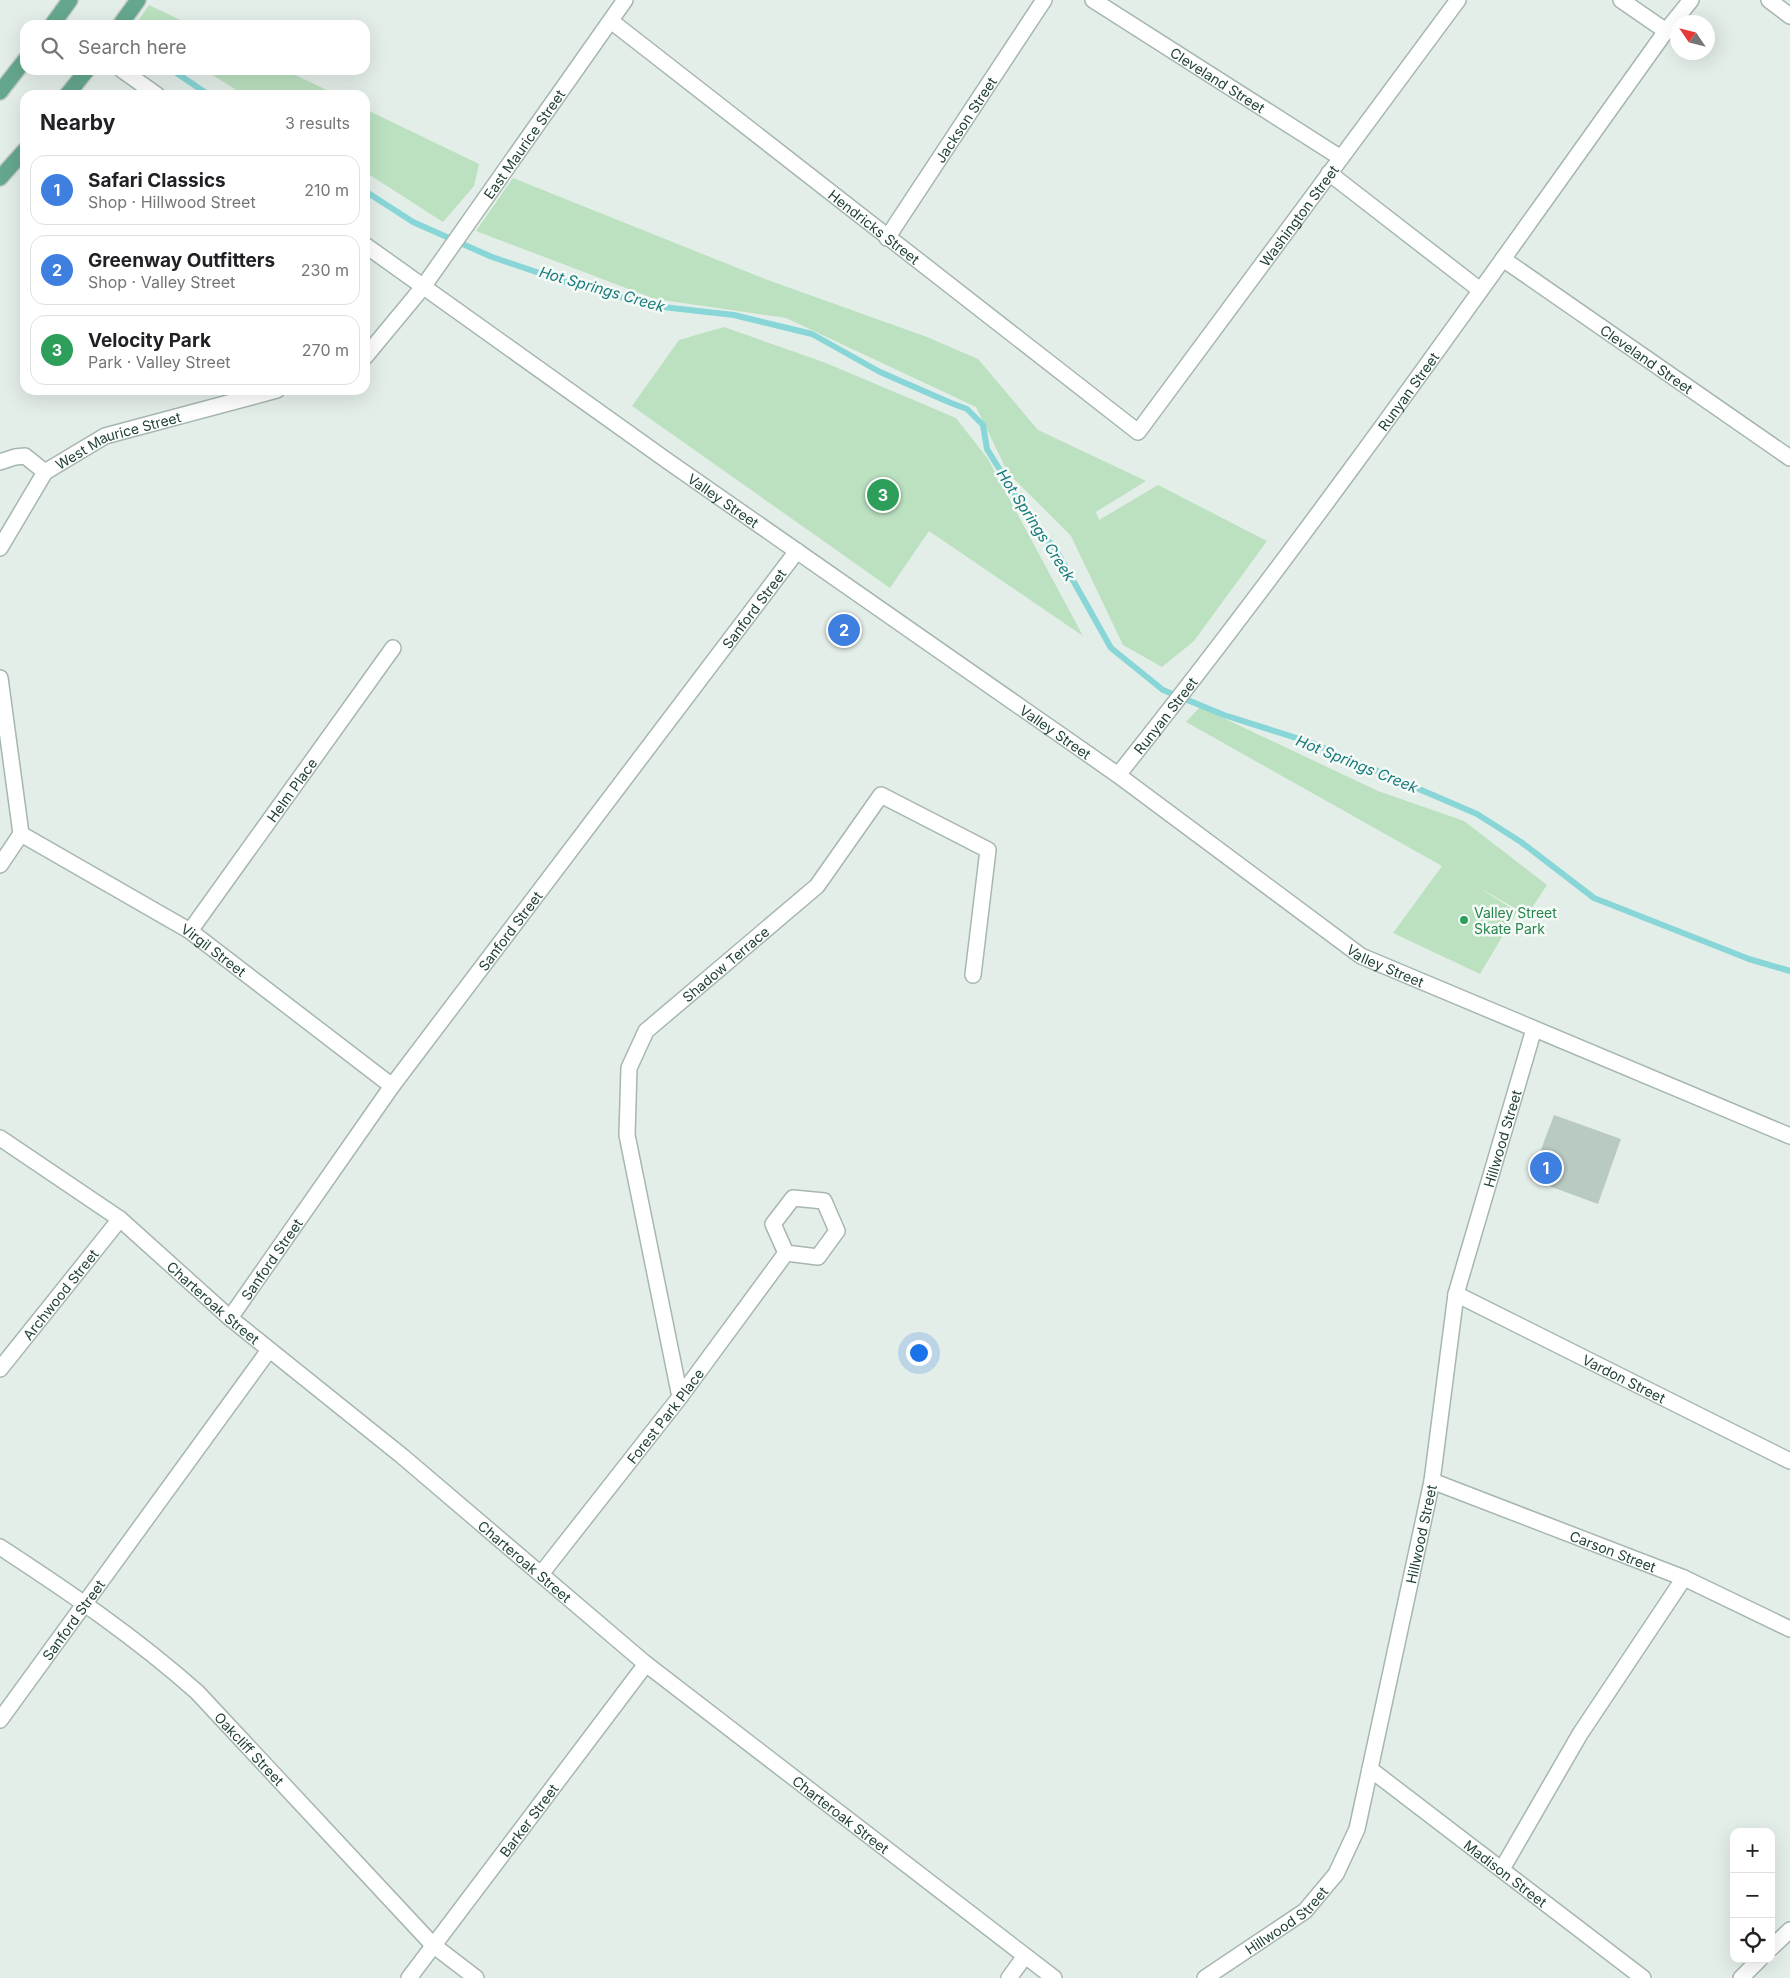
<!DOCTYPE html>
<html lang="en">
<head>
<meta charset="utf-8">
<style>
  body { margin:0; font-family:Inter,sans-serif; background:#f2f2f2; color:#202124 }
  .controls { position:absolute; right:15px; bottom:15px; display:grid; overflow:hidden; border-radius:10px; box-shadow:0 5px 20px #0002 }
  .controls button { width:45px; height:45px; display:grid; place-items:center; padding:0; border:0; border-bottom:1px solid #e0e0e0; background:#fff; color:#202124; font:25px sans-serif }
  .compass { position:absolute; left:1670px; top:15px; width:45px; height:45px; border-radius:50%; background:#fff; box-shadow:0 5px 20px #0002; rotate:305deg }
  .you { position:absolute; left:918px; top:1352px; width:18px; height:18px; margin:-12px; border:4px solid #fff; border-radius:50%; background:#1a73e8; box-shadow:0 0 0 8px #1a73e833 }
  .badge { display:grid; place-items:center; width:32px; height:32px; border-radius:50%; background:#83403a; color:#fff; font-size:16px; font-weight:700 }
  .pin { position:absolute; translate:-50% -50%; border:2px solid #fff; box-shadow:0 1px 5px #0006 }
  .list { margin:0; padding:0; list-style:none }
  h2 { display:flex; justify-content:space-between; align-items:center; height:65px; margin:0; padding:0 20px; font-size:21px }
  h2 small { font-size:16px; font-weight:400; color:#757577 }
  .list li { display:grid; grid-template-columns:32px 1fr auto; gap:15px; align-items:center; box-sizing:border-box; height:70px; margin:0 10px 10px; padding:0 10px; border:1px solid #e0e0e0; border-radius:15px }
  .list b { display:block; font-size:19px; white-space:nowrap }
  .list p { margin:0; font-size:16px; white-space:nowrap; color:#757577 }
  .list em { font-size:16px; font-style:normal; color:#757577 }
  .icon { flex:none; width:28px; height:28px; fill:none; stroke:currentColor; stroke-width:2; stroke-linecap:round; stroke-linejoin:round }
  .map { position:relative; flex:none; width:1790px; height:1978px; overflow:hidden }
  .search { position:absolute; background:#fff; box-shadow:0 5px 20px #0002; left:20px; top:20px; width:350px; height:55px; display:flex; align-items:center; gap:12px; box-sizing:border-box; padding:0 18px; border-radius:15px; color:#757577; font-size:19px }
  .panel { position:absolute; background:#fff; box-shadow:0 5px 20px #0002; left:20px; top:90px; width:350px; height:305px; border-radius:15px }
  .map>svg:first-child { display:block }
  .green { fill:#bbe1c0 }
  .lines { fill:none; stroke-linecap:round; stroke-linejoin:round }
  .stream { stroke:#88d6d7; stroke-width:6 }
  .building { fill:#b9cac1 }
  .minor-casing { stroke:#a6b7af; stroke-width:18 }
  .tertiary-casing { stroke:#a6b7af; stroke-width:18 }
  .primary-casing { stroke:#c1cac6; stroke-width:18 }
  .minor { stroke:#fff; stroke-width:15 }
  .tertiary { stroke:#fff; stroke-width:15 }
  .primary { stroke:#65a78d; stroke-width:15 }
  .leisure-dot { fill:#2e9e5b; stroke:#f5faf7; stroke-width:2 }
  .labels { text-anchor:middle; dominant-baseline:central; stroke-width:5; stroke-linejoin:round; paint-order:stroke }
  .street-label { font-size:14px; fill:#214235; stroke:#f5faf7 }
  .leisure-label { font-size:14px; fill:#27864d; stroke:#f5faf7; text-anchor:start }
  .water-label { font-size:15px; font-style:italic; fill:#167a7d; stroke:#f5faf7 }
</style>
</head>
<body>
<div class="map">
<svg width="1790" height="1978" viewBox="0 0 1790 1978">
  <rect width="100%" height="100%" fill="#e4eee8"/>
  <path class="green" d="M 149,5 L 191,25 L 135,25 Z
    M 205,70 L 285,70 L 337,95 L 244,95 Z
    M 365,109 L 479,164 L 474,186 L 443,222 L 365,172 Z
    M 513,178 L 765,279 L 927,337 L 978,359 L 1038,430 L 1146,481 L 1096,512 L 1099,520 L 1158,485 L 1267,541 L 1194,641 L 1162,667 L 1123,645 L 1071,536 L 1008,473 L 976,407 L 786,318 L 655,299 L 476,231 Z
    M 724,327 L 826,363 L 956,418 L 988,459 L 1083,636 L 929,531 L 890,588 L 632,406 L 679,340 Z
    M 1200,707 L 1378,791 L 1464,821 L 1547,885 L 1527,915 L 1478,887 L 1517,912 L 1480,974 L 1393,933 L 1442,866 L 1186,722 Z"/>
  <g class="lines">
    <path class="stream" d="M 172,70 L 209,95
      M 365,191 L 413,222 L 492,257 L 560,280 L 654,306 L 734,315 L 812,334 L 880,372 L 951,403 L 967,409 L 983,425 L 987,449 L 1032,522 L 1056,550 L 1111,648 L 1163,690 L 1224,715 L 1312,743 L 1477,814 L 1521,842 L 1594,898 L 1749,959 L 1790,971"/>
  </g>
  <path class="building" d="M 1554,1115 L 1621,1139 L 1598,1204 L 1530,1179 Z"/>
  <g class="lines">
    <g class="minor-casing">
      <g id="minor">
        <path id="s1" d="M 1093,0 L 1341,158"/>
        <path d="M 1621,0 L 1666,31"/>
        <path d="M 1769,0 L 1790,16"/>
        <path id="s2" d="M 611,21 L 1138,432 L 1458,0"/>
        <path d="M 1329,173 L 1480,290"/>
        <path id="s3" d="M 887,238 L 1044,0"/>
        <path id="s4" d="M 1503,259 L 1790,458"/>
        <path d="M 365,357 L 423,287"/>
        <path d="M 0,462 L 15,457 L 25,456 L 45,472"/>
        <path id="s5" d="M 0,548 L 45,472 L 105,436 L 277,390"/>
        <path d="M 0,678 L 21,834 L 0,865"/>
        <path id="s6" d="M 1118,775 C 1310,534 1487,281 1666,31 L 1691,0"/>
        <path id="s7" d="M 21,834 L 190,931 L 392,1086"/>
        <path id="s8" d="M 190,931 L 393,648"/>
        <path id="s9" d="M 0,1138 L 120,1219 L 230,1318 L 402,1456 L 646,1664 L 1054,1978"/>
        <path d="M 793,1198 L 824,1201 L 837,1231 L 818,1257 L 786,1253 L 773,1224 Z"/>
        <path id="s10" d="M 1456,1294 L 1790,1461"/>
        <path id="s11" d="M 230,1318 L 392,1086 L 797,551"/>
        <path id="s12" d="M 0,1369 L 120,1219"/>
        <path id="s13" d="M 680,1397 L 627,1135 L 629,1068 L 646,1031 L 817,886 L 881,795 L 988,850 L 973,975"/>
        <path id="s14" d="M 1432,1481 L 1684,1578 L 1790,1629"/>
        <path id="s15" d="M 0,1547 C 69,1592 135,1637 197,1692 L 433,1945 L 476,1978"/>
        <path id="s16" d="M 541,1574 L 680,1397 L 786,1253"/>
        <path id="s17" d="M 0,1720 L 269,1350"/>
        <path id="s18" d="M 1370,1769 L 1643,1978"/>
        <path d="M 1502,1869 L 1580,1734 L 1684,1578"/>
        <path id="s19" d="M 409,1978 L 646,1664"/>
        <path d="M 1009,1978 L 1025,1956"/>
        <path id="s20" d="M 1205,1978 L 1305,1911 L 1336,1874 L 1357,1829 L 1432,1481 L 1456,1294 L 1534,1029"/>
      </g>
    </g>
    <g class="tertiary-casing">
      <g id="tertiary">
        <path d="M 122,70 L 157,95"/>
        <path id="s21" d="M 365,245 L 669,462 L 1118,775 L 1361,956 L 1790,1136"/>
        <path id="s22" d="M 423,287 L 625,0"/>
        <path d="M 1771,1948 L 1790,1930"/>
        <path d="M 1741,1978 L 1760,1959"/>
      </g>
    </g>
    <g class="primary-casing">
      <path id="primary" d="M 52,25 L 70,0
        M 120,25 L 138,0
        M 0,92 L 25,60
        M 67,95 L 87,70
        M 0,178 L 25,150"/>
    </g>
    <use href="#minor" class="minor"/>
    <use href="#tertiary" class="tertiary"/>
    <use href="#primary" class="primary"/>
  </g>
  <circle class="leisure-dot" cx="1464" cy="920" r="5"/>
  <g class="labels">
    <g class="street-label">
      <text stroke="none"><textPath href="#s1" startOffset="148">Cleveland Street</textPath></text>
      <text stroke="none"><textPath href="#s3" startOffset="142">Jackson Street</textPath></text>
      <text stroke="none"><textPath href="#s22" startOffset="175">East Maurice Street</textPath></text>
      <text stroke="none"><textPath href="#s2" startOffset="938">Washington Street</textPath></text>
      <text stroke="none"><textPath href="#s2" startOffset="334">Hendricks Street</textPath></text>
      <text stroke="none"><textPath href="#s4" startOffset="175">Cleveland Street</textPath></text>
      <text stroke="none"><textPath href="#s6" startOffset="481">Runyan Street</textPath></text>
      <text stroke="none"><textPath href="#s5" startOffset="169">West Maurice Street</textPath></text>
      <text stroke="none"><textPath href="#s21" startOffset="440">Valley Street</textPath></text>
      <text stroke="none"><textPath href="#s11" startOffset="882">Sanford Street</textPath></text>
      <text stroke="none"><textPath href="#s6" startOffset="76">Runyan Street</textPath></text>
      <text stroke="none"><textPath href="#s21" startOffset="845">Valley Street</textPath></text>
      <text stroke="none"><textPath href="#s8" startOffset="174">Helm Place</textPath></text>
      <text stroke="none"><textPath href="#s11" startOffset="478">Sanford Street</textPath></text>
      <text stroke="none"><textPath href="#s7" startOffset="225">Virgil Street</textPath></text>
      <text stroke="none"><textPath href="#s13" startOffset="479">Shadow Terrace</textPath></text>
      <text stroke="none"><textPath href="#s21" startOffset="1250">Valley Street</textPath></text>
      <text stroke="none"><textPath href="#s20" startOffset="925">Hillwood Street</textPath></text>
      <text stroke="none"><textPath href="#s11" startOffset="72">Sanford Street</textPath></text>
      <text stroke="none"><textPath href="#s12" startOffset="96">Archwood Street</textPath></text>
      <text stroke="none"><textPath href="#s9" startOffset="270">Charteroak Street</textPath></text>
      <text stroke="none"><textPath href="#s10" startOffset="188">Vardon Street</textPath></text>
      <text stroke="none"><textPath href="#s16" startOffset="201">Forest Park Place</textPath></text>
      <text stroke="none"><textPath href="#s20" startOffset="520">Hillwood Street</textPath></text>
      <text stroke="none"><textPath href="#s14" startOffset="194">Carson Street</textPath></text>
      <text stroke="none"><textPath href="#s9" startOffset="675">Charteroak Street</textPath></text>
      <text stroke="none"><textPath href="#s17" startOffset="124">Sanford Street</textPath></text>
      <text stroke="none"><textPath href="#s15" startOffset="322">Oakcliff Street</textPath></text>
      <text stroke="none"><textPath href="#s9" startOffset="1080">Charteroak Street</textPath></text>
      <text stroke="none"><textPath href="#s19" startOffset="198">Barker Street</textPath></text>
      <text stroke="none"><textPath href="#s18" startOffset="171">Madison Street</textPath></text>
      <text stroke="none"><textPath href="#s20" startOffset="100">Hillwood Street</textPath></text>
    </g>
    <g class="leisure-label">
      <text x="1474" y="912">Valley Street<tspan x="1474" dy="16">Skate Park</tspan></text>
    </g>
    <g class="water-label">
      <text transform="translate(602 289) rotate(16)">Hot Springs Creek</text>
      <text transform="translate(1036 525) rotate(57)">Hot Springs Creek</text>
      <text transform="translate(1357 764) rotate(22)">Hot Springs Creek</text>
    </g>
  </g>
</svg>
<div class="controls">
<button>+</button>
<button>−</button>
<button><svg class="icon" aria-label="locate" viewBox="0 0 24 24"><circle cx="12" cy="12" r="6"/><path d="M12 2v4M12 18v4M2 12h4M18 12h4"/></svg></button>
</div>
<svg class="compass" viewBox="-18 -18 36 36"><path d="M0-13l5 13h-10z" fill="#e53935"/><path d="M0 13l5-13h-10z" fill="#757577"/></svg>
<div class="you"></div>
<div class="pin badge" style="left:1546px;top:1168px;background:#3f7fe0">1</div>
<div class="pin badge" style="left:844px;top:630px;background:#3f7fe0">2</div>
<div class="pin badge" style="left:883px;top:495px;background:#2e9e5b">3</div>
<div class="search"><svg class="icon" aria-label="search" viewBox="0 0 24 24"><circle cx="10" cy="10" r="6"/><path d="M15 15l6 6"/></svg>Search here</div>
<section class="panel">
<h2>Nearby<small>3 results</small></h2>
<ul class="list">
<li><span class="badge" style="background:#3f7fe0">1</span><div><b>Safari Classics</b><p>Shop · Hillwood Street</p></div><em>210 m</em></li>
<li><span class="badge" style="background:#3f7fe0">2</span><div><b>Greenway Outfitters</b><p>Shop · Valley Street</p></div><em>230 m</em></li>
<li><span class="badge" style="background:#2e9e5b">3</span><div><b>Velocity Park</b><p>Park · Valley Street</p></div><em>270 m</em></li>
</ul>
</section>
</div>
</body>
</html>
